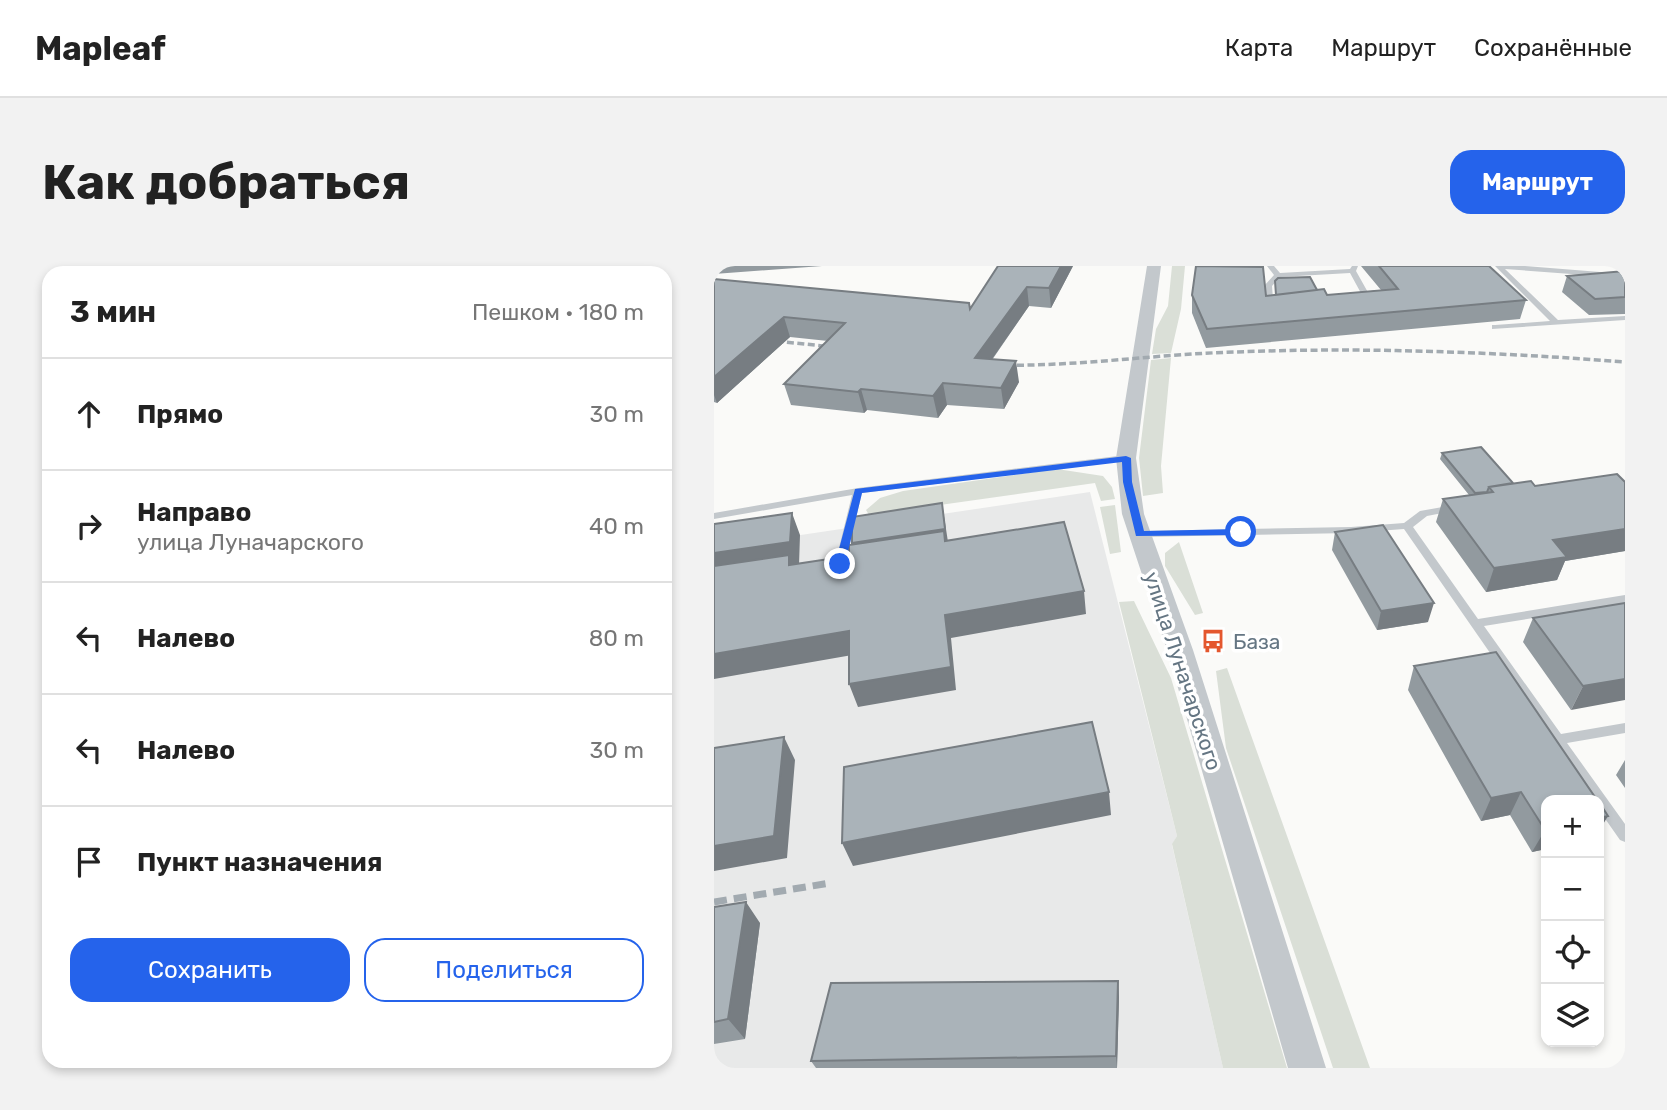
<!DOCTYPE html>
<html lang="ru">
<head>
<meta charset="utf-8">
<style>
  body { margin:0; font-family:Rubik,sans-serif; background:#f2f2f2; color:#222 }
  .controls { position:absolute; right:21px; bottom:21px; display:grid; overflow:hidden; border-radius:14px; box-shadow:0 4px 10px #0003 }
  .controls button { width:63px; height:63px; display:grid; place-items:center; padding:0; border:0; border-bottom:2px solid #e0e0e0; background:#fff; color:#222; font:35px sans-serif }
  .stop { position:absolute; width:21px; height:21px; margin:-16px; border:5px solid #2563eb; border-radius:50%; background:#fff }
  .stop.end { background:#2563eb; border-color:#fff; box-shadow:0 2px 7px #0008 }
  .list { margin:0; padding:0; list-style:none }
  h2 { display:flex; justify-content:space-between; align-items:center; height:91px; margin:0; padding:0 28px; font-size:30px }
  h2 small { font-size:23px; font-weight:400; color:#767676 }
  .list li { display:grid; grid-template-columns:46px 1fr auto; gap:21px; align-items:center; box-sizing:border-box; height:112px; padding:0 28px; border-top:2px solid #e0e0e0 }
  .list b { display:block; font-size:26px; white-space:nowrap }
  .list p { margin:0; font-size:23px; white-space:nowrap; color:#767676 }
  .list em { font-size:23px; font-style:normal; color:#767676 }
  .actions { display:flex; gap:14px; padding:21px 28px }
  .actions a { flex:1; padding:16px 0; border:2px solid #2563eb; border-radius:21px; text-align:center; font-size:24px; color:#2563eb }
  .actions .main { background:#2563eb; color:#fff }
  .icon { flex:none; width:38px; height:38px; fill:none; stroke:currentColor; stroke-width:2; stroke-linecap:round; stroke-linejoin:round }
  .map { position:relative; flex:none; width:911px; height:802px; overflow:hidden; border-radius:21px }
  header { display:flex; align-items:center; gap:42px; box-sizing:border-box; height:98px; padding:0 35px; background:#fff; border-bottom:2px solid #e0e0e0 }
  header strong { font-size:33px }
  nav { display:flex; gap:38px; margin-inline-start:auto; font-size:24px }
  .intro { display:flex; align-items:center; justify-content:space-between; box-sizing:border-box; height:168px; padding:0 42px }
  h1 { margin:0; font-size:49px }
  .button { padding:18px 32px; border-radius:21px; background:#2563eb; color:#fff; font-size:24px; font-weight:700 }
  main { display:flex; gap:42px; padding:0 42px }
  aside { flex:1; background:#fff; border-radius:21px; box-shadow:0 4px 10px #0003 }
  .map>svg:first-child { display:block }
  .built { fill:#e8e9e9 }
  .green { fill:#dadfd7 }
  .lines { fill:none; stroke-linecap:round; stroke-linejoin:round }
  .service { fill:#c3c8cc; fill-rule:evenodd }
  .minor { fill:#c3c8cc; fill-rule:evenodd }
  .rail-far1 { stroke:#a2aab0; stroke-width:3.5; stroke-dasharray:7 3.5; stroke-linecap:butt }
  .rail { stroke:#a2aab0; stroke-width:7; stroke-dasharray:13 7; stroke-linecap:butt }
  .wall { fill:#929a9f }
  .shaded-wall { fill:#777d82 }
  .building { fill:#aab3b9; stroke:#777d82; stroke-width:2 }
  .route { fill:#2563eb }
  .labels { text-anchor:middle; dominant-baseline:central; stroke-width:7; stroke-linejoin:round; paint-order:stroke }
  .poi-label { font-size:21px; fill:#657683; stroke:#fff; text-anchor:start }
  .street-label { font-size:21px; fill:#657683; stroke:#fff }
</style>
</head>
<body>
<header>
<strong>Mapleaf</strong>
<nav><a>Карта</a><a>Маршрут</a><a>Сохранённые</a></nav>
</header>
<div class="intro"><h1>Как добраться</h1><a class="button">Маршрут</a></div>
<main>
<aside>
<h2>3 мин<small>Пешком · 180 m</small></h2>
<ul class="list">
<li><svg class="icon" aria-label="ahead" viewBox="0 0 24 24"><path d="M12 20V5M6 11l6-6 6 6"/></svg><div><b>Прямо</b></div><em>30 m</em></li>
<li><svg class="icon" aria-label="right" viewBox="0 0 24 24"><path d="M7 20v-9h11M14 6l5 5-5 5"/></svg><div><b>Направо</b><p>улица Луначарского</p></div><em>40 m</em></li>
<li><svg class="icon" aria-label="left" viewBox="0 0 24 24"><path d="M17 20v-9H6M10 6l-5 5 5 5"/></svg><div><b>Налево</b></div><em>80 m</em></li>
<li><svg class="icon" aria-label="left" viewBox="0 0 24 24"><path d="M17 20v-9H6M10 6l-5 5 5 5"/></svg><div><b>Налево</b></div><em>30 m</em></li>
<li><svg class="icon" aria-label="arrive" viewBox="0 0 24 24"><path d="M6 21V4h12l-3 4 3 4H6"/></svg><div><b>Пункт назначения</b></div></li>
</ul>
<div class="actions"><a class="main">Сохранить</a><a>Поделиться</a></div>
</aside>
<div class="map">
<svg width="911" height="802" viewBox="0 0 911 802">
  <rect width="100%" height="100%" fill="#fafaf8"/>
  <path class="built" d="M 376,226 L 463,570 L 458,579 L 509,802 L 0,802 L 0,282 Z"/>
  <path class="green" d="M 458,0 L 471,0 L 467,43 L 457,87 L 438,88 L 442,63 L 454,40 Z
    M 457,92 L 447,200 L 449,227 L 429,230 L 425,192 L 437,94 Z
    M 343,203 L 389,210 L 398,221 L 401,233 L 387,235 L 381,217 L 155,249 L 152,244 L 166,232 L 189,225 Z
    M 401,239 L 407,286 L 396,288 L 386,241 Z
    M 465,276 L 489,347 L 481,349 L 451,300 L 451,287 Z
    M 420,335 L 457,412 L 573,802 L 509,802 L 458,578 L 463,570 L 405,336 Z
    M 513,402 L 656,802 L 619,802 L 512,482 L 502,405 Z"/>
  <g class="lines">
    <path class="service" d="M 553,0 L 560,0 L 566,7 L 636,3 L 638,0 L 644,0 L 642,5 L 656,30 L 637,34 L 637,30 L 648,29 L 636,7 L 566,11 L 558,20 L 560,45 L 553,47 L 550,20 L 560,9 Z
      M 781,0 L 811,0 L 911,8 L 911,12 L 791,3 L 844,54 L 911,50 L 911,54 L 778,63 L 778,59 L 781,59 L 836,55 Z
      M 412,189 L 417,192 L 415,194 L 148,227 L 131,298 L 126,301 L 121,298 L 138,229 L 0,253 L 0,247 L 144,222 Z
      M 740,239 L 744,240 L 744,244 L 713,250 L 699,261 L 764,353 L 911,329 L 911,337 L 770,360 L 847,468 L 911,457 L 911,467 L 853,477 L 911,558 L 911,576 L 906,574 L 885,544 L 885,534 L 878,534 L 690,263 L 637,267 L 426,271 L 421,268 L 426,265 L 637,261 L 690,257 L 706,245 Z"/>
    <path class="minor" d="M 433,0 L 447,0 L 422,192 L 430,248 L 479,384 L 612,802 L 574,802 L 453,384 L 408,248 L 402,192 Z"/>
    <path class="rail-far1" d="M 52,74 L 129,82
      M 282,99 C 362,101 442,88 522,86 C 652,81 781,86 911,96"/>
    <path class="rail" d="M 0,636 L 116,617"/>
  </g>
  <path class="wall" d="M 0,0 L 108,0 L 0,8 Z
    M 359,0 L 337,42 L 315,40 L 278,94 L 305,116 L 290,143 L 233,139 L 224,152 L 153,144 L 150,147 L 77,139 L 70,118 L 114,75 L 76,71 L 3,137 L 0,136 L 0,13 L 256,43 Z
    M 647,0 L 775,0 L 812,34 L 806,53 L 492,82 L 478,47 L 478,29 L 552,30 L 561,29 L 561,15 L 603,24 L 613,29 L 667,24 Z
    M 911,5 L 911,48 L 875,49 L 848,26 L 853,10 Z
    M 728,187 L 799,217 L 821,220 L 911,216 L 911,285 L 851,295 L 843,314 L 772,326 L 722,256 L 729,233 L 755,229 L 726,193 Z
    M 621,266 L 714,356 L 663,364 L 618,284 Z
    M 911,337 L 857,444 L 809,376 L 819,352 Z
    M 700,400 L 883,534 L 832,583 L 818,586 L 796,549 L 767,555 L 694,424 Z
    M 911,494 L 911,522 L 902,509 Z
    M 0,641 L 46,657 L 31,773 L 0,778 Z
    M 404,715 L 405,731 L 403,802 L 102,802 L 97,795 Z"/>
  <path class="shaded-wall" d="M 347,0 L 359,0 L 337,42 L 335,22 Z
    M 313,21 L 315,40 L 264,113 L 261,92 Z
    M 70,51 L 76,71 L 3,137 L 0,129 L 0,111 Z
    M 302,95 L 305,116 L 290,143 L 287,122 Z
    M 229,117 L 233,139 L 224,152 L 219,130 Z
    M 147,123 L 153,144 L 150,147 L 144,126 Z
    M 228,237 L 234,276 L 142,290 L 138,277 Z
    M 78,247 L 86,269 L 85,299 L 0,311 L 0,287 Z
    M 911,263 L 911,285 L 851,295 L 843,314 L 772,326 L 780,302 L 839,274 Z
    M 370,325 L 372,348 L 237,372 L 242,424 L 144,441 L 135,418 L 231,349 Z
    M 720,337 L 714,356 L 663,364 L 667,345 Z
    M 135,365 L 144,388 L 0,413 L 0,388 Z
    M 911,413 L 911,434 L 857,444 L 869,420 Z
    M 70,471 L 81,494 L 73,592 L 0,605 L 0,580 Z
    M 395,526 L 397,549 L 139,600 L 128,577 Z
    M 807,526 L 796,549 L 767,555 L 777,532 Z
    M 894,550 L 885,565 L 885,552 Z
    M 832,563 L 832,583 L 818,586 L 831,564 Z
    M 32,636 L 46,657 L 31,773 L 14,753 Z
    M 404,715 L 405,731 L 403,802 L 402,790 Z"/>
  <path class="building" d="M 284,0 L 347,0 L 335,22 L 313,21 L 261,92 L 302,95 L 287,122 L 229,117 L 219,130 L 147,123 L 144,126 L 70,118 L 131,57 L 70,51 L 0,111 L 0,13 L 255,37 L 256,43 Z
    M 482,0 L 549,1 L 552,30 L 610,23 L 613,29 L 684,23 L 665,0 L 775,0 L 812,34 L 493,63 L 478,29 Z
    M 911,5 L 911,31 L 881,33 L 853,10 Z
    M 596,11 L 603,24 L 562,29 L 561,15 L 564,12 Z
    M 767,181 L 799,217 L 775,221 L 773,226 L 761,227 L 728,187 Z
    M 903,208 L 911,216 L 911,263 L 839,274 L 853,291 L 780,302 L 729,233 L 779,226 L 775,221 L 817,215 L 821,220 Z
    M 228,237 L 231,263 L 138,277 L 138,251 Z
    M 78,247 L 76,276 L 0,287 L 0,258 Z
    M 350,256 L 370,325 L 231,349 L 237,401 L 135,418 L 135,365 L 0,388 L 0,300 L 75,289 L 75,299 L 135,290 L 135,279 L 230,265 L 231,275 Z
    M 669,259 L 720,337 L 667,345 L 621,266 Z
    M 911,337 L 911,413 L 869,420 L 819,352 Z
    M 782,386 L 883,534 L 832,534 L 832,563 L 831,564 L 807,526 L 777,532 L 700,400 Z
    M 378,456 L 395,526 L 128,577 L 130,501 Z
    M 70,471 L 60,570 L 0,580 L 0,482 Z
    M 885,536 L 894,550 L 885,552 Z
    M 32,636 L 14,753 L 0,756 L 0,641 Z
    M 404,715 L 402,790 L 97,795 L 117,717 Z"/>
  <path class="route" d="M 412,190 L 417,192 L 418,216 L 430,265 L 527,263 L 532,266 L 527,269 L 422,270 L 409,216 L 408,196 L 148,227 L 131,298 L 126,302 L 121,298 L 141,223 Z"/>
  <defs>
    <g id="bus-bare" transform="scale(1.89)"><path d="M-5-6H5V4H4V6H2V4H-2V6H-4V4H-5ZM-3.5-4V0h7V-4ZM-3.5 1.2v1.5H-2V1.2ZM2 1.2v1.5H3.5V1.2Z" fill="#e4572e" stroke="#fff" stroke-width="2.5" paint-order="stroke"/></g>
  </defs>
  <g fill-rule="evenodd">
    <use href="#bus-bare" x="499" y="375"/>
  </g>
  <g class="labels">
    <g class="poi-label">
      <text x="519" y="375">База</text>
    </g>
    <g class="street-label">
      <text transform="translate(469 405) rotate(72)">улица Луначарского</text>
    </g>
  </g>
</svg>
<div class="controls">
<button>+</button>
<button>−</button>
<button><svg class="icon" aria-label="locate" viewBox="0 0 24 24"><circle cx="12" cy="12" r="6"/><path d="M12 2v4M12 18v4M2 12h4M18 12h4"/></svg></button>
<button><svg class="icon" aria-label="layers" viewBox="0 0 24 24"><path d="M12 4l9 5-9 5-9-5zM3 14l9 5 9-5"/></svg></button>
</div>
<div class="stop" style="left:527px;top:266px"></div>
<div class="stop end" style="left:126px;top:298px"></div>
</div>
</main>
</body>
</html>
